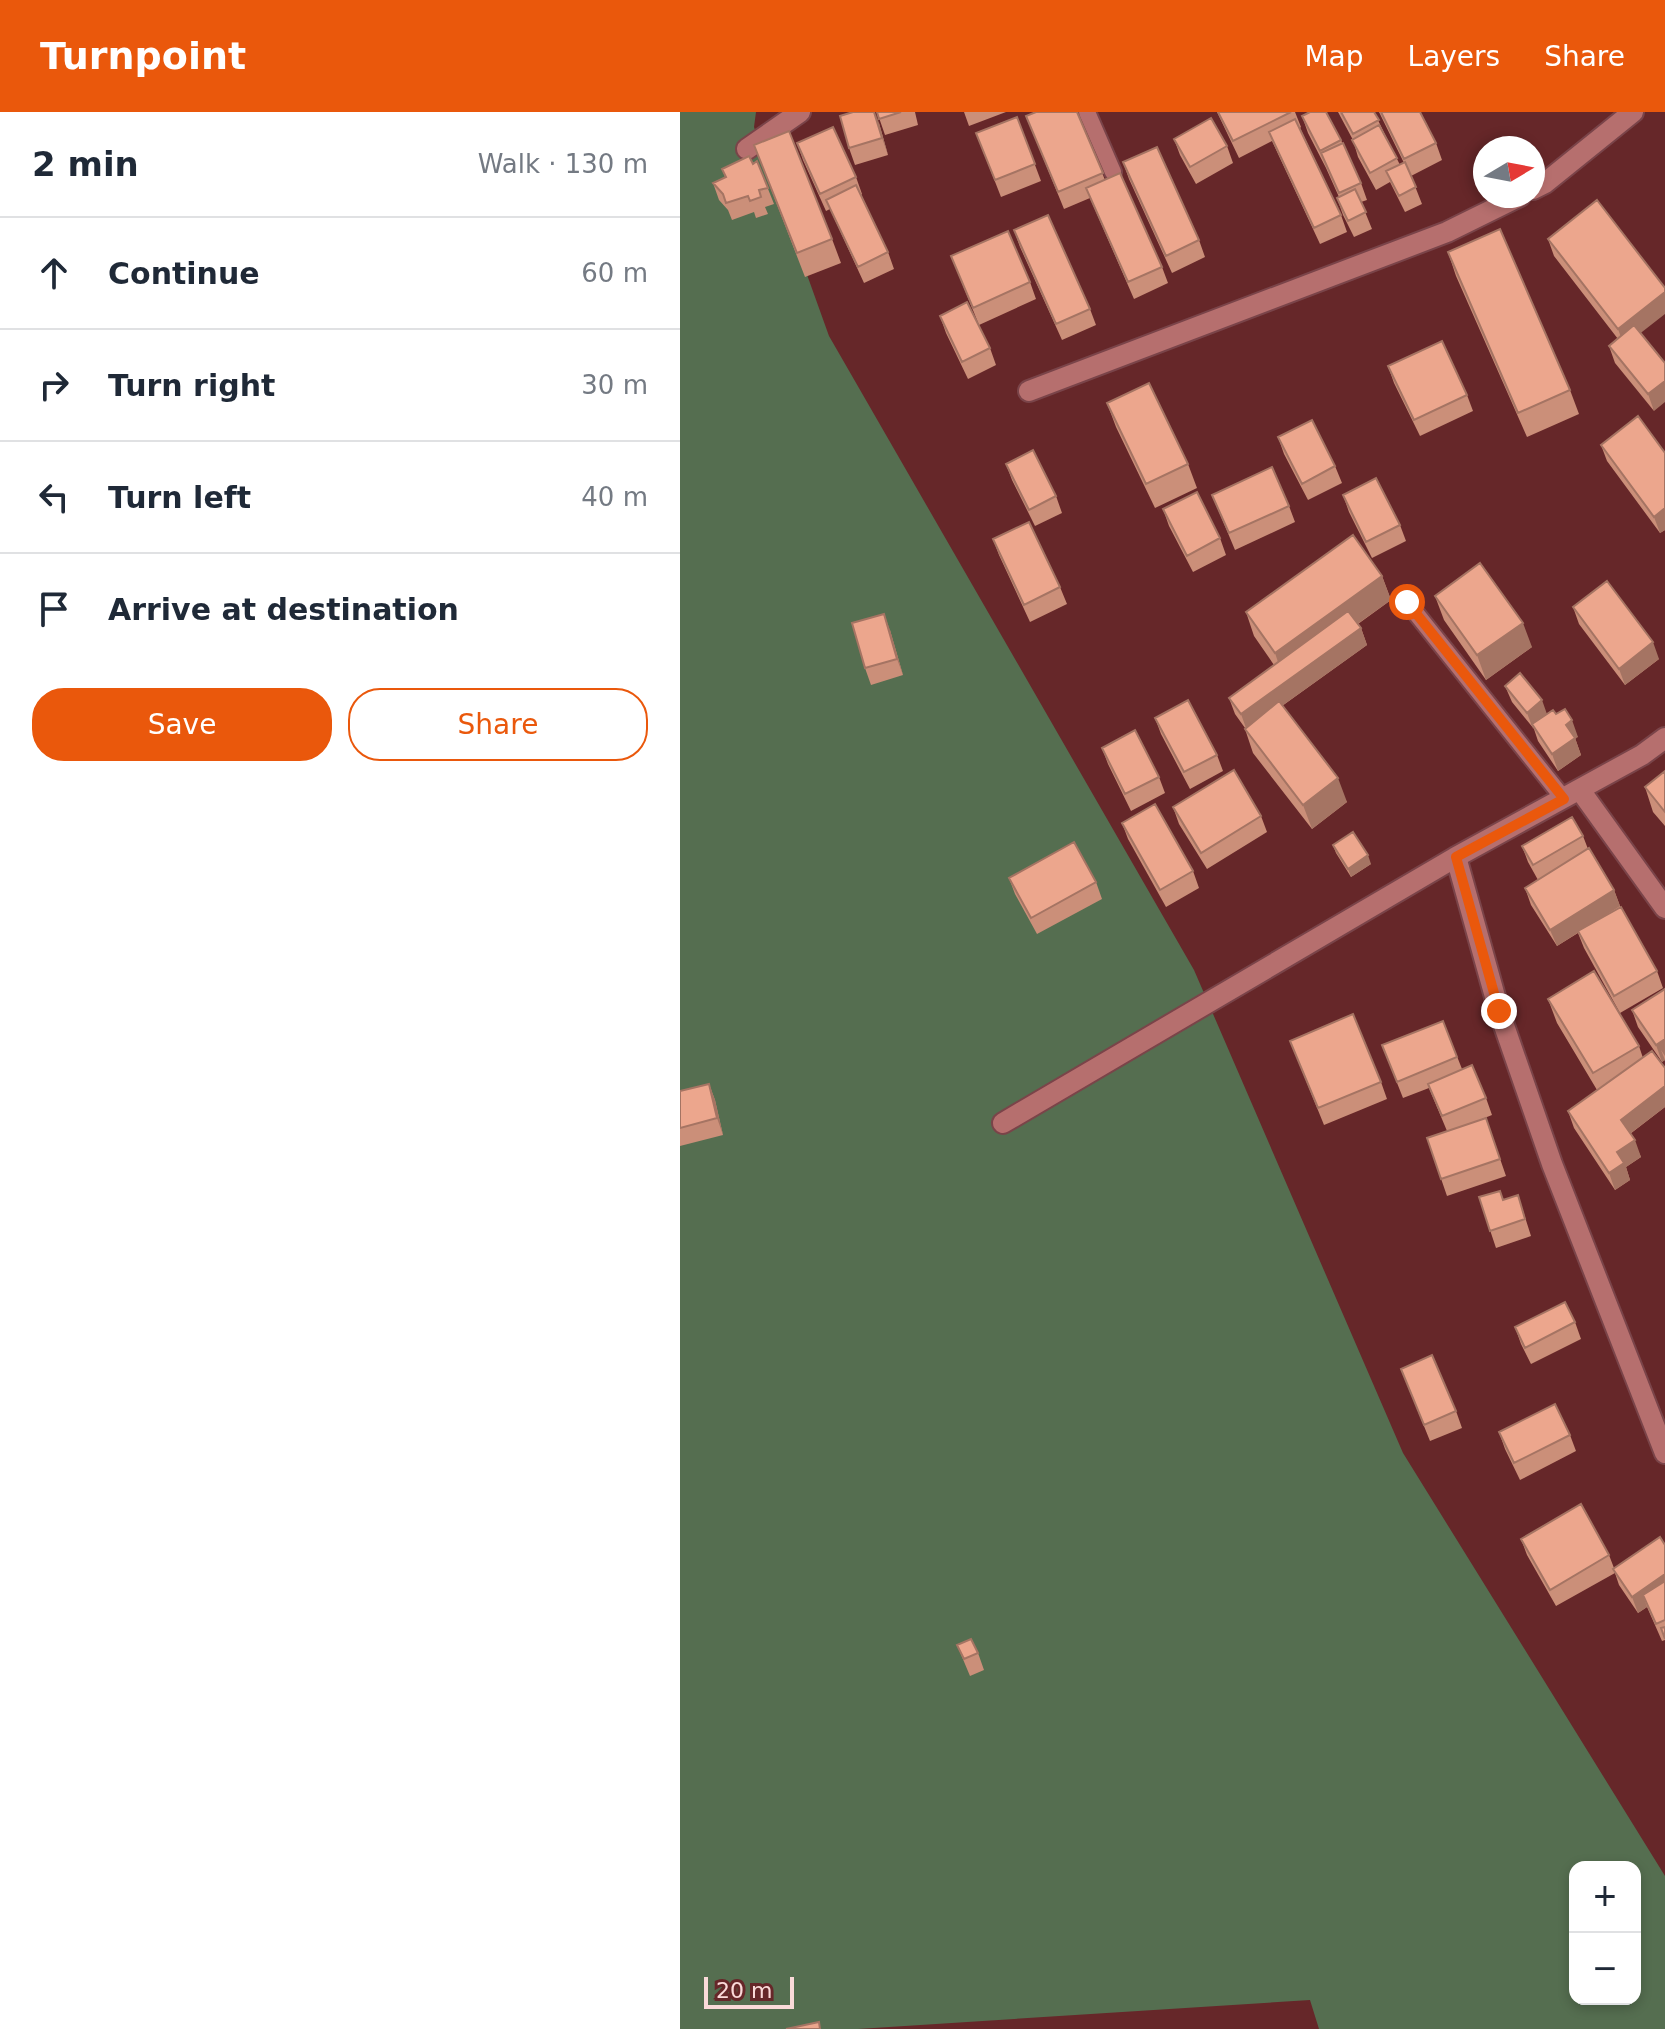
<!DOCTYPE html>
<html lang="en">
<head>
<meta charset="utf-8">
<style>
  body { margin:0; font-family:"DejaVu Sans",sans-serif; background:#f2f2f3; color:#1f2937 }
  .controls { position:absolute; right:24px; bottom:24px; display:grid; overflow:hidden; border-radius:16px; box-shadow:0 4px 12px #0003 }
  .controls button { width:72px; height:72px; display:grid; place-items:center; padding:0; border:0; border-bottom:2px solid #e0e1e3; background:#fff; color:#1f2937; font:40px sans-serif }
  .compass { position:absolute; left:793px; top:24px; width:72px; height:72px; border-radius:50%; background:#fff; box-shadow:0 4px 12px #0003; rotate:80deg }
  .scale { position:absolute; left:24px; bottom:20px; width:90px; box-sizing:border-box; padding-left:8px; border:4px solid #fadad9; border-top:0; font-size:22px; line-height:28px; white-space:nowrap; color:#fadad9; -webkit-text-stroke:6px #662729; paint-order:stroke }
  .stop { position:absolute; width:24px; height:24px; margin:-18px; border:6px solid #ea580c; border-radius:50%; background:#fff }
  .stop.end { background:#ea580c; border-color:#fff; box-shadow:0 2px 8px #0008 }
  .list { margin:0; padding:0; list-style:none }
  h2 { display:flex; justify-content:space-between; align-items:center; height:104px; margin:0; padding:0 32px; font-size:34px }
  h2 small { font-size:26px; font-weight:400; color:#747a83 }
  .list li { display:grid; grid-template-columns:52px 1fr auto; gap:24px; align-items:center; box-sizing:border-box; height:112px; padding:0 32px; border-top:2px solid #e0e1e3 }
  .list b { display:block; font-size:30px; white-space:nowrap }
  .list em { font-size:26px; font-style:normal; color:#747a83 }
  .actions { display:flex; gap:16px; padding:24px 32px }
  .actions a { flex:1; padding:18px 0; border:2px solid #ea580c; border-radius:32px; text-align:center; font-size:28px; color:#ea580c }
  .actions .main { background:#ea580c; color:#fff }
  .icon { flex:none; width:44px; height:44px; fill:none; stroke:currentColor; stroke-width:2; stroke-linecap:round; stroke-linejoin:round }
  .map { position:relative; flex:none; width:985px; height:1917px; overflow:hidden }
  header { display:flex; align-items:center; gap:48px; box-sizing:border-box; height:112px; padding:0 40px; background:#ea580c; color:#fff }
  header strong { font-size:38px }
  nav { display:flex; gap:44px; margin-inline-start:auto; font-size:28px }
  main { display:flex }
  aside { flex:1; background:#fff }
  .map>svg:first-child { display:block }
  .green { fill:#556e50; fill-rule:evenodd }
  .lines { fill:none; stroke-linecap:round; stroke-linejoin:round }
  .lane-casing { stroke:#7a4449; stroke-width:20 }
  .street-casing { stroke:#7a4449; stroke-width:24 }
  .lane { stroke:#b66f6e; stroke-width:16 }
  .street { stroke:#b66f6e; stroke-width:20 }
  .wall { fill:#cb8f79 }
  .shaded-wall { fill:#a57463 }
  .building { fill:#eca68d; stroke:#a57463; stroke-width:2 }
  .route { stroke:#ea580c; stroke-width:10 }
</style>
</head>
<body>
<header>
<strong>Turnpoint</strong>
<nav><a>Map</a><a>Layers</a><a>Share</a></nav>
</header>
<main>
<aside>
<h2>2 min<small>Walk · 130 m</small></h2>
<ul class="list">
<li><svg class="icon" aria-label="ahead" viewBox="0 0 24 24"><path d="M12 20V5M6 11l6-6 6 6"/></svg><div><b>Continue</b></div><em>60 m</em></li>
<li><svg class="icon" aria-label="right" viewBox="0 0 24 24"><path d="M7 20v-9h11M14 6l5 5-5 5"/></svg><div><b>Turn right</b></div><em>30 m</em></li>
<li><svg class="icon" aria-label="left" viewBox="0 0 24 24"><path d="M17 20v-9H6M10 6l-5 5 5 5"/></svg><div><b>Turn left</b></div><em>40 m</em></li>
<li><svg class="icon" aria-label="arrive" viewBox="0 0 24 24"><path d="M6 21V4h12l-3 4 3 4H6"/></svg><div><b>Arrive at destination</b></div></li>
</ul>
<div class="actions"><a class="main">Save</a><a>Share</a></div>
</aside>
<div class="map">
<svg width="985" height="1917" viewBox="0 0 985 1917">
  <rect width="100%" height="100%" fill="#662729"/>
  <path class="green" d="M 0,0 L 76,0 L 74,15 L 149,224 L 514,858 L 723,1341 L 985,1764 L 985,1917 L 639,1917 L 630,1888 L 178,1917 L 0,1917 ZM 895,1755 L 955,1755 L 955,1887 L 895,1887 Z"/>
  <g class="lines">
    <g class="lane-casing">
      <path id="lane" d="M 407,0 L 433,60
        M 727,490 L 884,687"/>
    </g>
    <g class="street-casing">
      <path id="street" d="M 67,37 L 120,0
        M 853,77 L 865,71 L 953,0
        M 349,279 L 767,120 L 840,84
        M 900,678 L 985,796
        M 776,745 L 819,899 L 872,1052 L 985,1341
        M 323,1011 L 776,745 L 962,643 L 985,626"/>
    </g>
    <use href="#lane" class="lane"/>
    <use href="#street" class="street"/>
  </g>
  <path class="wall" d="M 197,0 L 235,0 L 238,13 L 205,23 Z
    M 284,0 L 326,0 L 289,14 Z
    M 397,0 L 425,68 L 482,155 L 488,171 L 454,187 L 410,86 L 384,97 L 346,4 Z
    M 537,0 L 615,0 L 621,15 L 620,16 L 661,103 L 667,120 L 640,132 L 592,29 L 559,46 Z
    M 658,0 L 694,0 L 720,53 L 724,51 L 699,0 L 740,0 L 756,31 L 762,48 L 731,64 L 742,92 L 725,100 L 710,70 L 696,78 L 678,45 L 673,28 Z
    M 622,4 L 661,28 L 681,71 L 687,88 L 681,90 L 692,117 L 674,125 L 663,103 L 657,86 L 659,85 L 646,56 L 628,21 Z
    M 337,5 L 361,69 L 321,85 L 296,21 Z
    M 199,11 L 208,43 L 175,53 L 169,36 Z
    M 494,27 L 547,34 L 553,51 L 516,72 L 500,43 Z
    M 117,31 L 176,65 L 182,82 L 181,83 L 208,140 L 214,157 L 184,171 L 150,97 L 146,99 L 123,48 Z
    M 74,33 L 152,127 L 161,151 L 125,165 Z
    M 77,49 L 94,92 L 85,95 L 88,102 L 76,106 L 74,100 L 52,108 L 48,98 L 39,88 L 33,71 L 45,65 L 42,57 L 73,52 Z
    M 443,50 L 519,128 L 525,145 L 492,161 L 449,67 Z
    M 334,118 L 410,197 L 416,213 L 382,228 L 340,135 Z
    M 868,127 L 960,221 L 974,299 L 935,251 L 929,234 L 938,227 L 874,144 Z
    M 768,140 L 890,278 L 899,302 L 847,325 L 776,164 Z
    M 271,144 L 350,170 L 356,187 L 299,213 Z
    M 260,204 L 310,236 L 316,253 L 288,267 L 266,221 Z
    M 708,254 L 787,283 L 793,299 L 740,324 L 714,271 Z
    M 427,291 L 508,352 L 517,376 L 475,396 L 436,315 Z
    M 598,325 L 655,354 L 662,371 L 628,388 L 604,342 Z
    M 921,333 L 985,341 L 985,418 L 980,421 L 927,349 Z
    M 326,352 L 376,384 L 382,401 L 355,414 L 332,368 Z
    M 532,383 L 609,394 L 615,410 L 555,438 Z
    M 663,383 L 720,413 L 726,429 L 692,446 L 669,400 Z
    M 483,397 L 540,426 L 546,443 L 513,460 L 489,414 Z
    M 313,427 L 380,475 L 387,492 L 350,510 L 319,443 Z
    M 702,464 L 711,488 L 678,512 L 681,516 L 687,533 L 602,594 L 667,690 L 632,717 L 573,641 L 565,617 L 565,616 L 555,602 L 549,586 L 594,553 L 574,524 L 566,500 Z
    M 755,484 L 852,535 L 806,568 L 764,508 Z
    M 893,495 L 979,547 L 945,573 L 899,512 Z
    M 210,518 L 223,563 L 191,573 L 185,556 Z
    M 825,574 L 898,625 L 895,626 L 901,643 L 878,659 L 858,629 L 854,617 L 832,590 Z
    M 475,606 L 537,643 L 543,659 L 510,677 L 481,622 Z
    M 422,636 L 479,665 L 485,681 L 451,699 L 428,652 Z
    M 985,659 L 985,714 L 973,700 L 965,675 Z
    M 493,695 L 581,704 L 587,720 L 527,757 L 499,712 Z
    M 442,711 L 513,759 L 519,776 L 486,795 L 448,727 Z
    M 903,724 L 908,737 L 934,778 L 940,794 L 977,859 L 983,876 L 940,901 L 904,836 L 898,821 L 877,834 L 851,793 L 845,776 L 858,768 L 848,750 L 842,734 Z
    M 653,733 L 691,752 L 671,765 L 656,741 Z
    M 329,766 L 416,770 L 422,787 L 357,822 L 335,782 Z
    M 985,877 L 985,949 L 985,948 L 982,950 L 958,915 L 952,898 Z
    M 868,887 L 959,934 L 963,946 L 985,956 L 985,995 L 950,1022 L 961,1045 L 946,1055 L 950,1068 L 935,1078 L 894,1016 L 888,999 L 917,978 L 877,911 Z
    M 763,909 L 782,957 L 806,986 L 812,1003 L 797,1009 L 806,1006 L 826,1064 L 767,1084 L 747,1026 L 767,1019 L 749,976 L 723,986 L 702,933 Z
    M 610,929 L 701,970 L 707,987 L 644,1013 Z
    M 29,972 L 35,988 L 43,1023 L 0,1034 L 0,979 Z
    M 838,1083 L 851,1124 L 816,1136 L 799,1085 L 823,1088 Z
    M 895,1210 L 901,1227 L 851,1252 L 841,1232 L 835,1215 Z
    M 721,1257 L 776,1299 L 782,1316 L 750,1329 Z
    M 819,1320 L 890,1323 L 896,1339 L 840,1368 L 825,1337 Z
    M 841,1427 L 929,1443 L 934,1456 L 985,1433 L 985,1528 L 982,1529 L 967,1495 L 958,1501 L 939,1473 L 935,1461 L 876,1494 L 847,1443 Z
    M 277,1533 L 298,1541 L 304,1558 L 290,1564 Z"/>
  <path class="shaded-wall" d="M 195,0 L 199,11 L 208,43 L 202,26 Z
    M 985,180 L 985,202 L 944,234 L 938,217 Z
    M 985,269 L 985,290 L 974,299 L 968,282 Z
    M 985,396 L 985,418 L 980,421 L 974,405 Z
    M 702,464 L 711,488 L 603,565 L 595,541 Z
    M 204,502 L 210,518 L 223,563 L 217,547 Z
    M 843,511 L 852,535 L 806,568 L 797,543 Z
    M 681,516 L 687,533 L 567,619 L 561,602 Z
    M 973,530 L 979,547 L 945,573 L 939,557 Z
    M 862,588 L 868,605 L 852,612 L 853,617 L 847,601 Z
    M 892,608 L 898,625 L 895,626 L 901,643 L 878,659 L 872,642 L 886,613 Z
    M 658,666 L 667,690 L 632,717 L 623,693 Z
    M 688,743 L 691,752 L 671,765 L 668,757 Z
    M 934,778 L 940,794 L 877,834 L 870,818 Z
    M 985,927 L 985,944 L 981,938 L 985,948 L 982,950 L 976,933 Z
    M 29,972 L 35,988 L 43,1023 L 37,1006 Z
    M 985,974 L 985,995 L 947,1024 L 941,1008 Z
    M 955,1028 L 961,1045 L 946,1055 L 950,1068 L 935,1078 L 929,1061 L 937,1040 Z
    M 985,1462 L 985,1483 L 963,1483 L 967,1495 L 958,1501 L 952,1485 Z"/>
  <path class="building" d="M 173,0 L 194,0 L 202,26 L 169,36 L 160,4 Z
    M 197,0 L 221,0 L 199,7 Z
    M 356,0 L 397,0 L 423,61 L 378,80 L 346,4 Z
    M 538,0 L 611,0 L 553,29 Z
    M 630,0 L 646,0 L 661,28 L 640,39 L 622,4 Z
    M 661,0 L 694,0 L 699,8 L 673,22 Z
    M 701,0 L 740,0 L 756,31 L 724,47 Z
    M 337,5 L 355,52 L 315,68 L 296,21 Z
    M 531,6 L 547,34 L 510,55 L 494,27 Z
    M 615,7 L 661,103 L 634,116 L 589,20 Z
    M 699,13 L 717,46 L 690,61 L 672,28 Z
    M 153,15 L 176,65 L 140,82 L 117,31 Z
    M 109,19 L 152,127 L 117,141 L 74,33 Z
    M 663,31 L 681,71 L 659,81 L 641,41 Z
    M 477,35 L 519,128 L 486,144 L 443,50 Z
    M 69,44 L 73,52 L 77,49 L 88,76 L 79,78 L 81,85 L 70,89 L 68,84 L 46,91 L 43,82 L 33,71 L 46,65 L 42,57 Z
    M 725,50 L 736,75 L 719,84 L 706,59 Z
    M 440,61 L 482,155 L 448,170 L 406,76 Z
    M 176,73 L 208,140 L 178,155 L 146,88 Z
    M 675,77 L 686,100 L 668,109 L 657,86 Z
    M 917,88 L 985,176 L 985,180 L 938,217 L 868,127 Z
    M 368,103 L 410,197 L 376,212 L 334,118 Z
    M 820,117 L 890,278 L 838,301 L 768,140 Z
    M 328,119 L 350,170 L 293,196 L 271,144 Z
    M 287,190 L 310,236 L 282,250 L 260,204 Z
    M 954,213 L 985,251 L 985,269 L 968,282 L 929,234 Z
    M 762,229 L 787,283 L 734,308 L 708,254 Z
    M 469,271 L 508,352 L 466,372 L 427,291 Z
    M 958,304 L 985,341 L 985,396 L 974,405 L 921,333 Z
    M 632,308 L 655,354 L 622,372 L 598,325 Z
    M 353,338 L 376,384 L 349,398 L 326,352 Z
    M 592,355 L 609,394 L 549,421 L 532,383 Z
    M 696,366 L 720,413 L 686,430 L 663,383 Z
    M 517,380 L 540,426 L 507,444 L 483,397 Z
    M 349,410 L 380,475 L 344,493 L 313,427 Z
    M 673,423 L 702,464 L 595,541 L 566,500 Z
    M 800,451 L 843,511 L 797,543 L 755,484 Z
    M 927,469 L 973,530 L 939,557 L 893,495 Z
    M 668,499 L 681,516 L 561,602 L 549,586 Z
    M 204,502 L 217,547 L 185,556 L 172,511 Z
    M 840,561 L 862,588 L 847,601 L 825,574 Z
    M 508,588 L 537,643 L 504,660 L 475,606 Z
    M 599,589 L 658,666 L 623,693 L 565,617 Z
    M 885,597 L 892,608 L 886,613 L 895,626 L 872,642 L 852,612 L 873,598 L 876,602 Z
    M 455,618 L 479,665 L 445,682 L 422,636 Z
    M 554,658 L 581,704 L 521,741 L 493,695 Z
    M 985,659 L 985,700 L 965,675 Z
    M 475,692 L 513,759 L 480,778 L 442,711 Z
    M 892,705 L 903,724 L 853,753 L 842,734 Z
    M 673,720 L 688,743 L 668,757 L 653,733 Z
    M 394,730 L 416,770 L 351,806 L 329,766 Z
    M 909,736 L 934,778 L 870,818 L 845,776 Z
    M 941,795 L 977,859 L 934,884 L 898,819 Z
    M 914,859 L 959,934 L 913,961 L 868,887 Z
    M 985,877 L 985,927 L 976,933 L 952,898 Z
    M 673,902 L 701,970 L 638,996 L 610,929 Z
    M 763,909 L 777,945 L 717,970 L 702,933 Z
    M 972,939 L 985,956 L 985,974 L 941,1008 L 955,1028 L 937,1040 L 944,1051 L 929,1061 L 888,999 Z
    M 792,953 L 806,986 L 762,1004 L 748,972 Z
    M 29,972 L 37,1006 L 0,1016 L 0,979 Z
    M 806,1006 L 820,1047 L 761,1067 L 747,1026 Z
    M 820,1079 L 823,1088 L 838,1083 L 845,1107 L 810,1119 L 799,1085 Z
    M 885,1190 L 895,1210 L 845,1236 L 835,1215 Z
    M 752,1243 L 776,1299 L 744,1313 L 721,1257 Z
    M 875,1292 L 890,1323 L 834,1351 L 819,1320 Z
    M 901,1392 L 929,1443 L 870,1478 L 841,1427 Z
    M 980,1425 L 985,1433 L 985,1462 L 952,1485 L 933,1457 Z
    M 985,1469 L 985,1508 L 976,1512 L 963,1483 Z
    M 985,1515 L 985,1527 L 981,1516 Z
    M 291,1527 L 298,1541 L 284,1547 L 277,1533 Z
    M 139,1910 L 140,1917 L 106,1917 Z"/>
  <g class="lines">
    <path class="route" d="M 727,490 L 884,687 L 776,745 L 819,899"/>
  </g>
</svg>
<div class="controls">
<button>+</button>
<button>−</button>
</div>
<svg class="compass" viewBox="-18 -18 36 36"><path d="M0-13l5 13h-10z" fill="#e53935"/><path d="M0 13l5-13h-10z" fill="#747a83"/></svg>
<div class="scale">20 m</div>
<div class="stop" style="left:727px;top:490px"></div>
<div class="stop end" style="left:819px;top:899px"></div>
</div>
</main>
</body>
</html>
